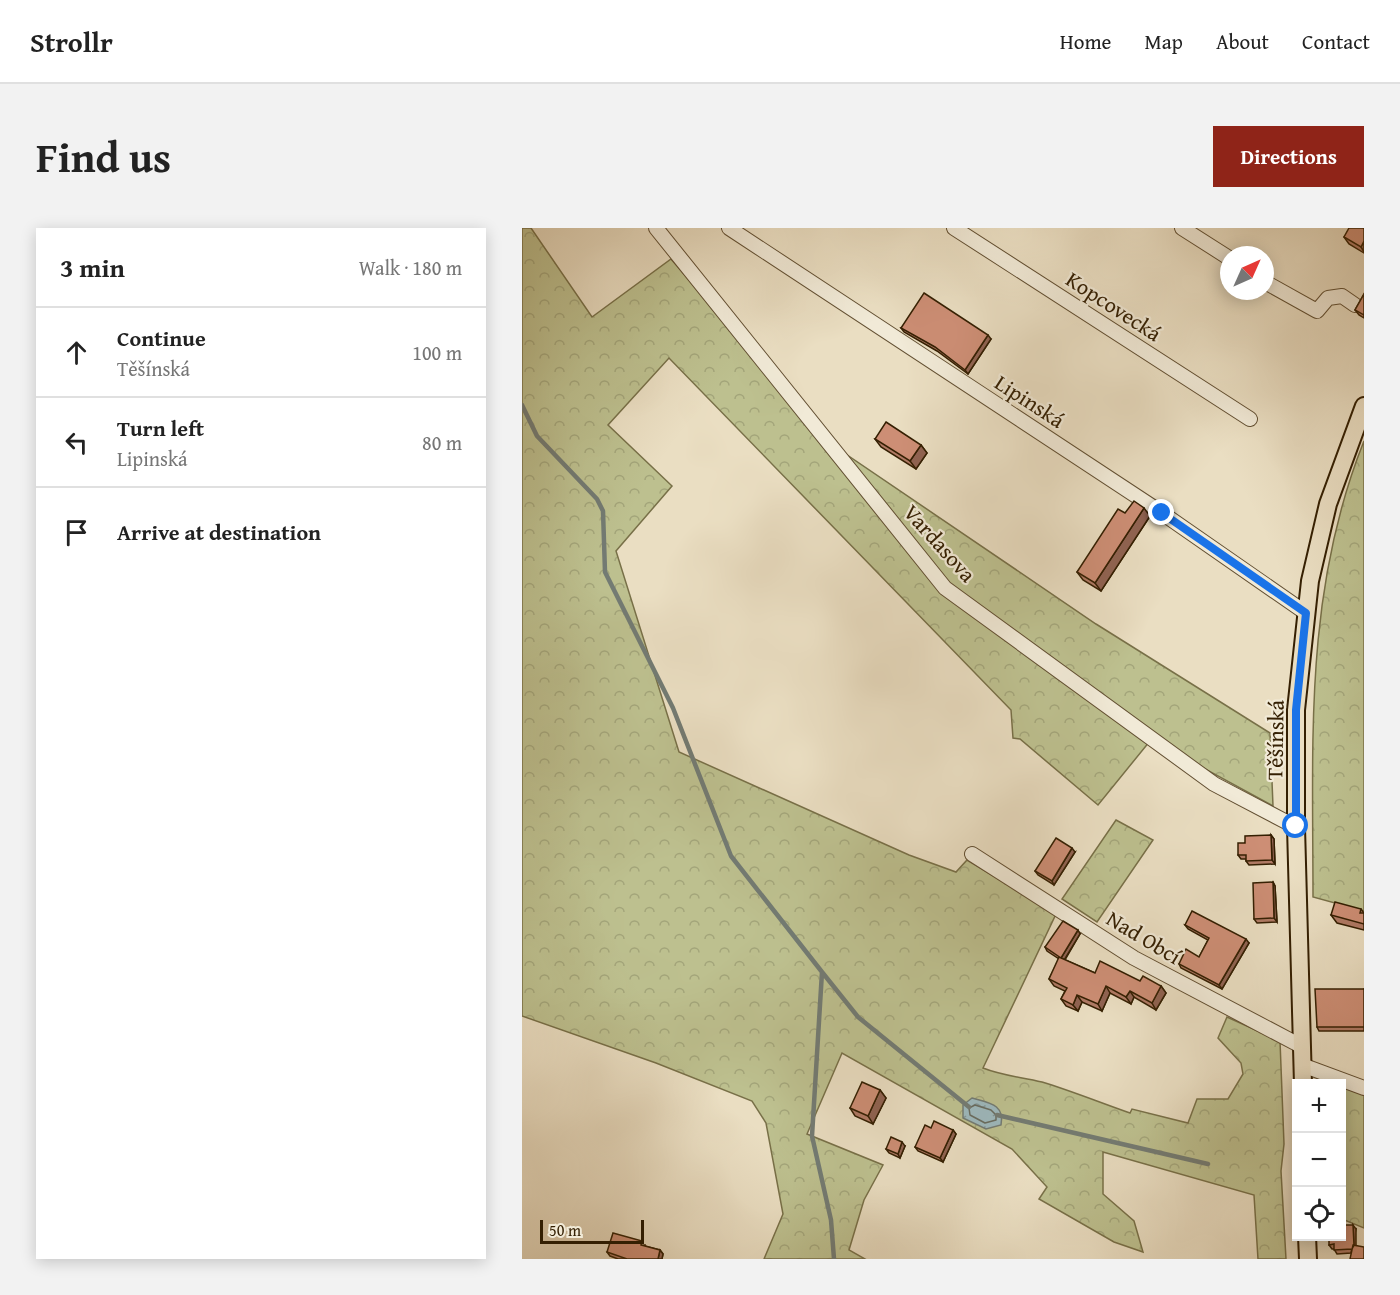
<!DOCTYPE html>
<html lang="en">
<head>
<meta charset="utf-8">
<style>
  body { margin:0; font-family:"Gentium Book Plus",serif; background:#f2f2f2; color:#222 }
  .controls { position:absolute; right:18px; bottom:18px; display:grid; overflow:hidden; border-radius:0px; box-shadow:0 3px 15px #0003 }
  .controls button { width:54px; height:54px; display:grid; place-items:center; padding:0; border:0; border-bottom:2px solid #e0e0e0; background:#fff; color:#222; font:30px sans-serif }
  .compass { position:absolute; left:698px; top:18px; width:54px; height:54px; border-radius:50%; background:#fff; box-shadow:0 3px 15px #0003; rotate:45deg }
  .scale { position:absolute; left:18px; bottom:15px; width:104px; box-sizing:border-box; padding-left:6px; border:3px solid #341f02; border-top:0; font-size:16px; line-height:21px; white-space:nowrap; color:#341f02; -webkit-text-stroke:4px #f1ead7; paint-order:stroke }
  .stop { position:absolute; width:18px; height:18px; margin:-14px; border:4px solid #1a73e8; border-radius:50%; background:#fff }
  .stop.end { background:#1a73e8; border-color:#fff; box-shadow:0 2px 6px #0008 }
  .list { margin:0; padding:0; list-style:none }
  h2 { display:flex; justify-content:space-between; align-items:center; height:78px; margin:0; padding:0 24px; font-size:26px }
  h2 small { font-size:20px; font-weight:400; color:#767676 }
  .list li { display:grid; grid-template-columns:39px 1fr auto; gap:18px; align-items:center; box-sizing:border-box; height:90px; padding:0 24px; border-top:2px solid #e0e0e0 }
  .list b { display:block; font-size:22px; white-space:nowrap }
  .list p { margin:0; font-size:20px; white-space:nowrap; color:#767676 }
  .list em { font-size:20px; font-style:normal; color:#767676 }
  .icon { flex:none; width:33px; height:33px; fill:none; stroke:currentColor; stroke-width:2; stroke-linecap:round; stroke-linejoin:round }
  .map { position:relative; flex:none; width:842px; height:1031px; overflow:hidden; border-radius:0px }
  header { display:flex; align-items:center; gap:36px; box-sizing:border-box; height:84px; padding:0 30px; background:#fff; border-bottom:2px solid #e0e0e0 }
  header strong { font-size:28px }
  nav { display:flex; gap:33px; margin-inline-start:auto; font-size:21px }
  .intro { display:flex; align-items:center; justify-content:space-between; box-sizing:border-box; height:144px; padding:0 36px }
  h1 { margin:0; font-size:42px }
  .button { padding:15px 27px; border-radius:0px; background:#8f2418; color:#fff; font-size:21px; font-weight:700 }
  main { display:flex; gap:36px; padding:0 36px }
  aside { flex:1; background:#fff; border-radius:0px; box-shadow:0 3px 15px #0003 }
  .map>svg:first-child { display:block }
  .forest { fill:url(#forest-crowns); stroke:#787048; stroke-width:1.5 }
  .water { fill:url(#water-ripples); stroke:#737b73; stroke-width:1.5 }
  .lines { fill:none; stroke-linecap:round; stroke-linejoin:round }
  .shore { stroke:#686c60; stroke-width:1.5 }
  .stream { stroke:#737b73; stroke-width:4.5 }
  .minor-casing { stroke:#624f32; stroke-width:16 }
  .major-casing { stroke:#341f02; stroke-width:20 }
  .minor { stroke:#f1ead7; stroke-width:14 }
  .major { stroke:#eadec2; stroke-width:16 }
  .wall { fill:#b07a65; stroke:#341f02; stroke-width:1.5 }
  .shaded-wall { fill:#906352; stroke:#341f02; stroke-width:1.5 }
  .building { fill:#cd8e75; stroke:#341f02; stroke-width:1.5 }
  .route { stroke:#1a73e8; stroke-width:8 }
  .labels { text-anchor:middle; dominant-baseline:central; stroke-width:4.5; stroke-linejoin:round; paint-order:stroke }
  .street-label { font-size:22px; fill:#341f02; stroke:#f1ead7 }
</style>
</head>
<body>
<header>
<strong>Strollr</strong>
<nav><a>Home</a><a>Map</a><a>About</a><a>Contact</a></nav>
</header>
<div class="intro"><h1>Find us</h1><a class="button">Directions</a></div>
<main>
<aside>
<h2>3 min<small>Walk · 180 m</small></h2>
<ul class="list">
<li><svg class="icon" aria-label="ahead" viewBox="0 0 24 24"><path d="M12 20V5M6 11l6-6 6 6"/></svg><div><b>Continue</b><p>Těšínská</p></div><em>100 m</em></li>
<li><svg class="icon" aria-label="left" viewBox="0 0 24 24"><path d="M17 20v-9H6M10 6l-5 5 5 5"/></svg><div><b>Turn left</b><p>Lipinská</p></div><em>80 m</em></li>
<li><svg class="icon" aria-label="arrive" viewBox="0 0 24 24"><path d="M6 21V4h12l-3 4 3 4H6"/></svg><div><b>Arrive at destination</b></div></li>
</ul>
</aside>
<div class="map">
<svg width="842" height="1031" viewBox="0 0 842 1031">
  <defs>
    <pattern id="forest-crowns" width="20" height="18" patternUnits="userSpaceOnUse" patternTransform="scale(1.5)"><rect width="20" height="18" fill="#bdc08f"/><path d="M2 6a3 3 0 1 1 6 0M12 15a3 3 0 1 1 6 0" fill="none" stroke="#a3a57a"/></pattern>
    <pattern id="water-ripples" width="26" height="14" patternUnits="userSpaceOnUse" patternTransform="scale(1.5)"><rect width="26" height="14" fill="#9db9be"/><path d="M2 4q2-2 4 0t4 0M15 11q2-2 4 0t4 0" fill="none" stroke="#819698"/></pattern>
  </defs>
  <rect width="100%" height="100%" fill="#eadec2"/>
  <filter id="stains"><feTurbulence type="fractalNoise" baseFrequency=".00333" numOctaves="4"/><feColorMatrix values="0 0 0 0 .2 0 0 0 0 .09 0 0 0 0 .02 0 0 0 .5 -.17"/></filter>
  <radialGradient id="worn" r=".72"><stop offset=".6" stop-color="#630" stop-opacity="0"/><stop offset="1" stop-color="#630" stop-opacity=".3"/></radialGradient>
  <path class="forest" d="M 0,0 L 9,0 L 70,89 L 149,31 L 309,216 L 574,396 L 748,505 L 751,578 L 652,524 L 632,508 L 576,577 L 498,511 L 491,510 L 489,482 L 147,130 L 86,197 L 150,258 L 94,323 L 157,524 L 387,627 L 434,644 L 445,632 L 534,686 L 461,840 C 481,848 500,849 520,854 C 550,863 579,875 608,885 L 610,881 L 666,895 L 675,871 L 706,871 L 721,846 L 719,835 L 696,810 L 705,789 L 758,813 L 762,916 L 759,943 L 764,1031 L 736,1031 L 732,967 L 581,924 L 581,966 L 612,993 L 621,1024 L 592,1014 L 517,971 L 525,959 L 490,921 L 320,825 L 285,906 L 361,937 L 342,972 L 327,1022 L 343,1031 L 242,1031 L 261,986 L 244,895 L 230,873 L 134,835 L 0,788 Z
    M 842,213 L 842,683 L 791,669 C 791,511 782,363 842,213 Z
    M 594,592 L 631,612 L 575,694 L 540,671 Z
    M 820,857 L 842,865 L 842,1000 L 820,991 Z"/>
  <path class="water" d="M 450,870 C 467,875 483,876 479,897 L 464,901 L 441,890 L 441,877 Z"/>
  <g class="lines">
    <path class="shore" d="M 453,877 L 469,882 L 474,887 L 474,892 L 463,895 L 448,887 L 447,880 Z"/>
    <path class="stream" d="M 0,177 L 15,208 L 75,271 L 81,283 L 83,344 L 151,480 L 209,628 L 300,744 L 290,908 L 309,992 L 312,1031
      M 300,744 L 336,789 L 447,879
      M 475,887 L 686,936"/>
    <g class="minor-casing">
      <path id="minor" d="M 134,0 L 423,360 L 692,556 L 774,599
        M 207,0 L 640,285 L 784,385
        M 432,0 L 728,191
        M 660,0 L 707,30
        M 743,54 L 795,83 L 806,70 L 820,68 L 833,77
        M 450,626 L 612,730 L 779,818
        M 780,837 L 842,860"/>
    </g>
    <g class="major-casing">
      <path id="major" d="M 781,856 L 774,599 L 774,482 L 788,353 L 806,276 L 842,178
        M 785,1008 L 786,1031"/>
    </g>
    <use href="#minor" class="minor"/>
    <use href="#major" class="major"/>
  </g>
  <path class="wall" d="M 842,0 L 842,25 L 827,16 L 822,9 Z
    M 842,66 L 842,90 L 837,87 L 833,82 Z
    M 379,100 L 469,111 L 446,146 L 415,123 L 382,104 Z
    M 353,211 L 399,217 L 405,225 L 394,241 L 359,219 Z
    M 603,285 L 628,288 L 579,363 L 561,352 L 555,344 Z
    M 749,607 L 752,611 L 753,636 L 727,637 L 724,633 L 724,631 L 719,631 L 716,627 L 723,615 Z
    M 553,624 L 532,657 L 516,647 L 513,643 Z
    M 751,654 L 753,658 L 755,694 L 735,695 L 732,691 Z
    M 839,681 L 842,685 L 842,702 L 815,695 L 809,687 Z
    M 663,697 L 727,715 L 700,761 L 659,740 L 657,736 L 677,729 L 686,712 L 666,701 Z
    M 558,706 L 543,732 L 573,745 L 639,758 L 644,765 L 634,782 L 612,769 L 609,776 L 588,765 L 580,783 L 560,774 L 556,783 L 544,778 L 539,771 L 543,763 L 532,758 L 527,751 L 537,731 L 525,723 L 523,719 Z
    M 842,761 L 842,803 L 797,803 L 795,799 Z
    M 358,862 L 364,870 L 351,896 L 333,888 L 328,880 Z
    M 431,902 L 434,906 L 421,934 L 396,923 L 393,919 Z
    M 383,918 L 378,930 L 367,925 L 364,921 Z
    M 834,1001 L 829,1025 L 815,1026 L 812,1021 L 810,1021 L 807,1017 Z
    M 123,1017 L 123,1018 L 138,1022 L 141,1026 L 140,1031 L 96,1031 L 88,1028 L 85,1024 Z"/>
  <path class="shaded-wall" d="M 842,13 L 842,24 L 839,19 Z
    M 466,107 L 469,111 L 446,146 L 443,142 Z
    M 399,217 L 405,225 L 394,241 L 388,233 Z
    M 622,280 L 628,288 L 579,363 L 573,355 Z
    M 749,607 L 752,611 L 753,636 L 750,632 Z
    M 550,620 L 553,624 L 532,657 L 530,653 Z
    M 751,654 L 753,658 L 755,694 L 752,690 Z
    M 556,702 L 558,706 L 541,734 L 539,730 Z
    M 724,711 L 727,715 L 700,761 L 697,757 Z
    M 584,758 L 588,765 L 580,783 L 576,776 Z
    M 639,758 L 644,765 L 634,782 L 630,775 Z
    M 608,763 L 612,769 L 609,776 L 604,769 Z
    M 555,767 L 560,774 L 556,783 L 551,777 Z
    M 358,862 L 364,870 L 351,896 L 346,888 Z
    M 431,902 L 434,906 L 421,934 L 418,930 Z
    M 380,914 L 383,918 L 378,930 L 376,926 Z
    M 831,997 L 834,1001 L 834,1025 L 832,1021 Z
    M 138,1022 L 141,1026 L 140,1031 L 136,1031 Z"/>
  <path class="building" d="M 827,0 L 842,0 L 842,13 L 839,19 L 822,9 Z
    M 402,65 L 466,107 L 443,142 L 413,119 L 379,100 Z
    M 842,66 L 842,87 L 833,82 Z
    M 364,194 L 399,217 L 388,233 L 353,211 Z
    M 612,273 L 622,280 L 573,355 L 555,344 L 596,281 L 603,285 Z
    M 749,607 L 750,632 L 724,633 L 724,627 L 716,627 L 716,615 L 723,615 L 723,608 Z
    M 534,610 L 550,620 L 530,653 L 513,643 Z
    M 751,654 L 752,690 L 732,691 L 731,655 Z
    M 813,674 L 839,681 L 838,685 L 842,685 L 842,696 L 809,687 Z
    M 670,683 L 724,711 L 697,757 L 657,736 L 664,721 L 677,729 L 687,710 L 663,697 Z
    M 541,693 L 556,702 L 539,730 L 523,719 Z
    M 537,729 L 573,745 L 578,733 L 618,753 L 621,748 L 639,758 L 630,775 L 608,763 L 604,769 L 584,758 L 576,776 L 555,767 L 551,777 L 539,771 L 545,760 L 527,751 Z
    M 793,761 L 842,761 L 842,799 L 795,799 Z
    M 340,854 L 358,862 L 346,888 L 328,880 Z
    M 412,893 L 431,902 L 418,930 L 393,919 L 403,897 L 409,900 Z
    M 369,909 L 380,914 L 376,926 L 364,921 Z
    M 819,997 L 831,997 L 832,1017 L 830,1021 L 812,1022 L 812,1016 L 807,1017 L 807,1008 L 819,1008 Z
    M 91,1005 L 120,1013 L 119,1017 L 138,1022 L 136,1031 L 105,1031 L 85,1024 Z
    M 831,1017 L 842,1019 L 842,1031 L 828,1031 Z"/>
  <g class="lines">
    <path class="route" d="M 640,285 L 784,385 L 774,482 L 774,598"/>
  </g>
  <g class="labels">
    <g class="street-label">
      <text transform="translate(592 78) rotate(33)">Kopcovecká</text>
      <text transform="translate(508 173) rotate(33)">Lipinská</text>
      <text transform="translate(418 315) rotate(48)">Vardasova</text>
      <text transform="translate(753 512) rotate(-89)">Těšínská</text>
      <text transform="translate(622 709) rotate(31)">Nad Obcí</text>
    </g>
  </g>
  <rect width="100%" height="100%" filter="url(#stains)"/>
  <rect width="100%" height="100%" fill="url(#worn)"/>
</svg>
<div class="controls">
<button>+</button>
<button>−</button>
<button><svg class="icon" aria-label="locate" viewBox="0 0 24 24"><circle cx="12" cy="12" r="6"/><path d="M12 2v4M12 18v4M2 12h4M18 12h4"/></svg></button>
</div>
<svg class="compass" viewBox="-18 -18 36 36"><path d="M0-13l5 13h-10z" fill="#e53935"/><path d="M0 13l5-13h-10z" fill="#767676"/></svg>
<div class="scale">50 m</div>
<div class="stop" style="left:774px;top:598px"></div>
<div class="stop end" style="left:640px;top:285px"></div>
</div>
</main>
</body>
</html>
